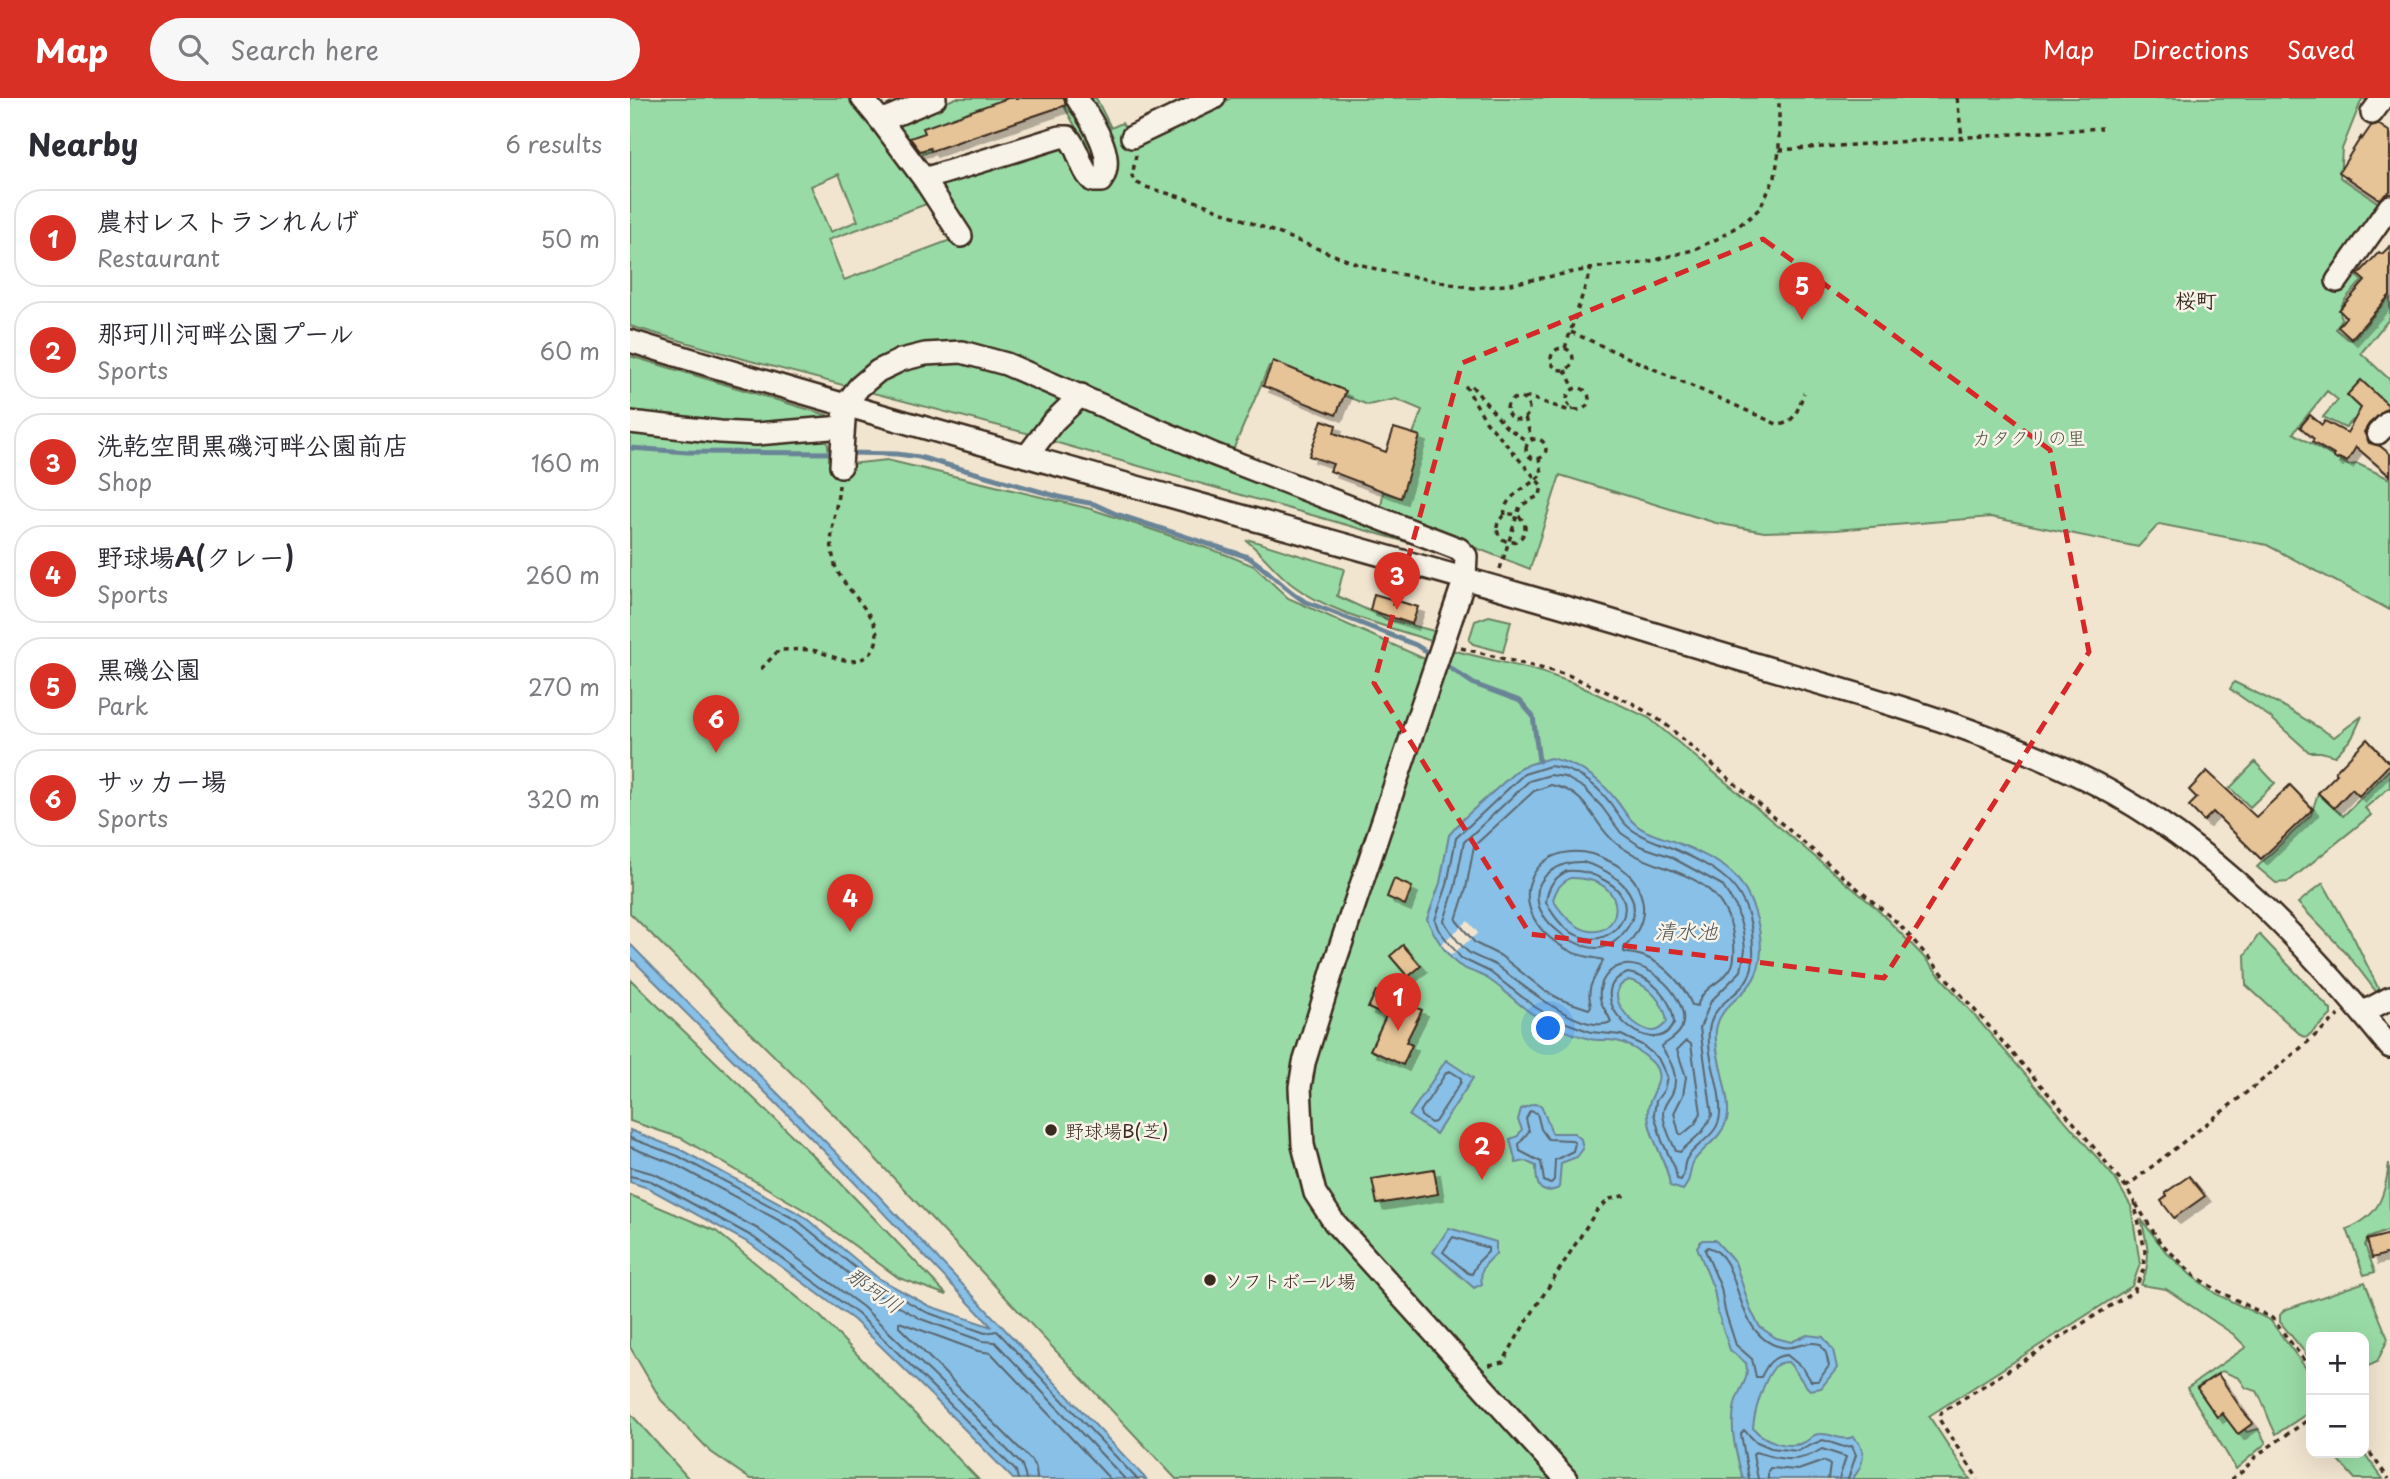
<!DOCTYPE html>
<html lang="en">
<head>
<meta charset="utf-8">
<style>
  body { margin:0; font-family:"Playpen Sans","Klee One",sans-serif; background:#f7f7f7; color:#2b2b33 }
  .controls { position:absolute; right:21px; bottom:21px; display:grid; overflow:hidden; border-radius:14px; box-shadow:0 7px 28px #0002 }
  .controls button { width:63px; height:63px; display:grid; place-items:center; padding:0; border:0; border-bottom:2px solid #e1e1e2; background:#fff; color:#2b2b33; font:35px sans-serif }
  .you { position:absolute; left:919px; top:931px; width:24px; height:24px; margin:-18px; border:5px solid #fff; border-radius:50%; background:#1a73e8; box-shadow:0 0 0 10px #1a73e833 }
  .badge { display:grid; place-items:center; width:46px; height:46px; border-radius:50%; background:#d93025; color:#fff; font-size:23px; font-weight:700 }
  .pin { position:absolute; translate:-50% -58px; filter:drop-shadow(0 2px 4px #0008) }
  .pin::after { content:''; position:absolute; top:37px; width:24px; height:21px; background:inherit; clip-path:polygon(0 0,100% 0,50% 100%) }
  .list { margin:0; padding:0; list-style:none }
  h2 { display:flex; justify-content:space-between; align-items:center; height:91px; margin:0; padding:0 28px; font-size:30px }
  h2 small { font-size:23px; font-weight:400; color:#7c7c81 }
  .list li { display:grid; grid-template-columns:46px 1fr auto; gap:21px; align-items:center; box-sizing:border-box; height:98px; margin:0 14px 14px; padding:0 14px; border:2px solid #e1e1e2; border-radius:28px }
  .list b { display:block; font-size:26px; white-space:nowrap }
  .list p { margin:0; font-size:23px; white-space:nowrap; color:#7c7c81 }
  .list em { font-size:23px; font-style:normal; color:#7c7c81 }
  .icon { flex:none; width:38px; height:38px; fill:none; stroke:currentColor; stroke-width:2; stroke-linecap:round; stroke-linejoin:round }
  .map { position:relative; flex:none; width:1760px; height:1381px; overflow:hidden }
  header { display:flex; align-items:center; gap:42px; box-sizing:border-box; height:98px; padding:0 35px; background:#d93025; color:#fff }
  header strong { font-size:33px }
  nav { display:flex; gap:38px; margin-inline-start:auto; font-size:24px }
  .search { width:490px; height:63px; background:#f7f7f7; display:flex; align-items:center; gap:18px; box-sizing:border-box; padding:0 24px; border-radius:38px; color:#7c7c81; font-size:26px }
  main { display:flex }
  aside { flex:1; background:#fff }
  .map>svg:first-child { display:block }
  .green { fill:#99dba6; stroke:#6a8262; stroke-width:2; fill-rule:evenodd }
  .water { fill:#89c0e7; stroke:#6a8497; stroke-width:2; fill-rule:evenodd }
  .pier { fill:#f2e5d0 }
  .lines { fill:none; stroke-linecap:round; stroke-linejoin:round }
  .shore { stroke:#5a666e; stroke-width:2 }
  .stream { stroke:#6a8497; stroke-width:5 }
  .building { fill:#e6c498; stroke:#3b2a1e; stroke-width:2; filter:url(#shadow) }
  .minor-casing { stroke:#3b2a1e; stroke-width:26 }
  .path { stroke:#3b2a1e; stroke-width:3.5; stroke-dasharray:5 5; stroke-linecap:butt }
  .minor { stroke:#f7f3e8; stroke-width:21 }
  .path-bridge { stroke:#3b2a1e; stroke-width:3.5; stroke-dasharray:5 5; stroke-linecap:butt }
  .marked { fill:none; stroke:#d62828; stroke-width:5; stroke-dasharray:14 9; stroke-linejoin:round }
  .poi-dot { fill:#3b2a1e; stroke:#f7f3e8; stroke-width:2.5 }
  .labels { text-anchor:middle; dominant-baseline:central; stroke-width:5; stroke-linejoin:round; paint-order:stroke }
  .park-label { font-size:19px; fill:#525640; stroke:#f7f3e8 }
  .poi-label { font-size:19px; fill:#3b2a1e; stroke:#f7f3e8; text-anchor:start }
  .neighbourhood-label { font-size:21px; font-weight:bold; fill:#3b2a1e; stroke:#f7f3e8 }
  .water-label { font-size:21px; font-style:italic; fill:#52575a; stroke:#f7f3e8 }
</style>
</head>
<body>
<header>
<strong>Map</strong>
<div class="search"><svg class="icon" aria-label="search" viewBox="0 0 24 24"><circle cx="10" cy="10" r="6"/><path d="M15 15l6 6"/></svg>Search here</div>
<nav><a>Map</a><a>Directions</a><a>Saved</a></nav>
</header>
<main>
<aside>
<h2>Nearby<small>6 results</small></h2>
<ul class="list">
<li><span class="badge">1</span><div><b>農村レストランれんげ</b><p>Restaurant</p></div><em>50 m</em></li>
<li><span class="badge">2</span><div><b>那珂川河畔公園プール</b><p>Sports</p></div><em>60 m</em></li>
<li><span class="badge">3</span><div><b>洗乾空間黒磯河畔公園前店</b><p>Shop</p></div><em>160 m</em></li>
<li><span class="badge">4</span><div><b>野球場A(クレー)</b><p>Sports</p></div><em>260 m</em></li>
<li><span class="badge">5</span><div><b>黒磯公園</b><p>Park</p></div><em>270 m</em></li>
<li><span class="badge">6</span><div><b>サッカー場</b><p>Sports</p></div><em>320 m</em></li>
</ul>
</aside>
<div class="map">
<svg width="1760" height="1381" viewBox="0 0 1760 1381">
  <defs>
    <filter id="shadow"><feDropShadow dx="6" dy="6" stdDeviation="0" flood-color="#0004"/></filter>
  </defs>
  <rect width="100%" height="100%" fill="#f2e5d0"/>
  <filter id="ink" filterUnits="userSpaceOnUse"><feTurbulence type="fractalNoise" baseFrequency=".0143" numOctaves="2"/><feDisplacementMap in="SourceGraphic" scale="14" xChannelSelector="R" yChannelSelector="G"/><feConvolveMatrix kernelMatrix="1 2 1 2 8 2 1 2 1" color-interpolation-filters="sRGB"/></filter>
  <g filter="url(#ink)">
    <path class="green" d="M 0,0 L 226,0 L 302,104 L 198,142 L 214,182 L 326,140 L 302,85 L 450,37 L 433,6 L 284,59 L 262,27 L 326,0 L 466,0 L 481,30 L 492,25 L 501,40 L 549,23 L 601,0 L 1760,0 L 1749,3 L 1732,1 L 1712,51 L 1710,79 L 1753,108 L 1713,172 L 1725,177 L 1732,183 C 1723,194 1704,207 1712,221 L 1706,231 L 1718,241 L 1723,242 L 1760,198 L 1760,220 L 1731,255 L 1760,282 L 1760,316 L 1741,336 L 1723,322 L 1715,330 L 1693,319 L 1708,302 L 1697,293 L 1663,335 L 1718,367 L 1728,366 L 1760,381 L 1760,512 L 1637,447 L 1529,426 L 1508,449 L 1361,419 L 1205,432 L 1134,434 L 1086,425 L 930,377 L 900,471 L 751,413 L 753,394 L 770,399 L 783,336 L 792,312 L 766,301 L 738,307 L 639,268 L 603,352 L 550,333 L 473,297 L 404,337 L 117,262 L 0,228 ZM 209,76 L 228,123 L 200,134 L 181,88 Z
      M 0,258 L 197,317 L 197,341 L 201,368 L 257,362 L 461,411 L 597,457 L 624,468 L 658,500 L 795,561 L 768,649 L 821,552 L 908,573 L 943,585 L 1019,620 L 1245,809 L 1292,857 L 1484,1079 L 1501,1108 L 1510,1166 L 1502,1188 L 1299,1318 L 1340,1381 L 546,1381 L 213,1026 L 0,815 Z
      M 455,308 L 812,454 L 417,342 L 431,325 Z
      M 620,442 L 714,471 L 707,498 L 757,521 L 804,533 L 801,543 C 760,529 698,514 664,488 C 647,476 634,457 617,443 Z
      M 859,518 L 881,523 L 873,554 L 843,546 L 839,542 L 845,523 Z
      M 1604,584 L 1655,609 L 1704,639 L 1732,618 L 1722,640 L 1705,658 L 1691,654 L 1679,654 L 1640,619 L 1600,591 Z
      M 1625,664 L 1645,685 L 1620,709 L 1600,690 Z
      M 1760,671 L 1760,689 L 1735,710 L 1741,717 L 1658,784 L 1646,785 L 1627,769 L 1681,717 L 1688,695 L 1713,718 Z
      M 1693,785 L 1724,840 L 1750,894 L 1748,896 L 1718,857 L 1668,805 Z
      M 1629,836 L 1701,912 L 1701,917 L 1677,939 L 1672,938 L 1616,887 L 1615,857 Z
      M 0,881 L 203,1077 L 317,1197 L 269,1180 L 181,1116 L 51,1040 L 0,1023 Z
      M 1759,1065 L 1760,1132 L 1738,1140 L 1735,1147 L 1745,1174 L 1734,1177 L 1717,1131 C 1750,1118 1755,1097 1759,1065 Z
      M 0,1097 L 86,1133 L 188,1216 L 348,1381 L 120,1381 L 81,1354 L 31,1302 L 0,1249 Z
      M 1511,1121 L 1536,1154 L 1562,1178 L 1586,1196 L 1640,1222 L 1681,1277 L 1681,1313 L 1646,1336 C 1638,1322 1635,1307 1627,1293 L 1616,1290 L 1609,1280 L 1592,1273 L 1567,1289 L 1587,1319 L 1598,1315 L 1617,1334 L 1628,1331 L 1636,1345 L 1606,1371 L 1557,1290 L 1616,1249 L 1603,1236 L 1536,1191 L 1511,1187 C 1522,1162 1518,1147 1511,1121 Z
      M 1735,1184 L 1758,1241 L 1747,1264 L 1734,1270 L 1734,1239 L 1681,1239 L 1681,1262 L 1650,1224 L 1650,1217 L 1654,1212 Z
      M 0,1315 L 59,1381 L 0,1381 Z
      M 1702,1355 L 1734,1355 L 1753,1381 L 1725,1381 Z"/>
    <path class="water" d="M 920,660 C 948,666 969,679 986,702 C 991,708 996,717 1002,723 C 1013,735 1030,738 1045,744 C 1061,750 1094,765 1105,778 C 1122,797 1131,827 1131,852 C 1130,900 1091,898 1086,932 C 1083,956 1103,1002 1097,1022 C 1091,1041 1074,1048 1064,1063 C 1058,1072 1063,1080 1053,1092 L 1040,1088 C 1038,1063 1020,1043 1018,1018 C 1015,998 1040,983 1022,964 C 1014,956 998,945 986,943 C 977,941 968,943 960,941 C 940,936 918,926 901,915 C 885,904 872,889 855,879 C 846,874 834,872 826,865 C 816,856 802,834 797,821 L 810,785 L 819,737 L 834,720 L 891,669 ZM 940,780 C 1024,779 976,884 923,802 C 926,791 930,786 940,780 ZM 999,882 C 1018,886 1035,905 1037,924 C 1033,928 1029,933 1023,933 C 1005,933 968,894 999,882 Z
      M 0,846 L 249,1098 L 516,1381 L 383,1381 L 307,1303 L 224,1222 L 119,1145 L 18,1090 L 0,1084 L 0,1032 L 51,1052 L 172,1117 L 248,1180 L 299,1208 L 362,1229 L 204,1063 L 0,859 Z
      M 816,962 L 843,980 L 806,1036 L 779,1018 Z
      M 903,1006 L 911,1007 L 922,1035 L 944,1035 L 951,1041 L 953,1051 L 947,1059 L 931,1065 L 929,1090 C 908,1099 906,1086 906,1068 L 895,1063 L 886,1065 L 880,1041 L 888,1038 L 892,1031 L 888,1022 L 891,1011 Z
      M 819,1130 L 866,1144 L 866,1156 C 855,1166 849,1171 852,1186 L 844,1190 L 803,1154 Z
      M 1072,1142 L 1085,1142 L 1105,1164 L 1121,1213 L 1130,1229 L 1146,1240 L 1161,1244 L 1177,1237 L 1193,1239 L 1203,1252 L 1207,1270 L 1191,1290 L 1180,1292 C 1171,1284 1167,1273 1158,1264 C 1152,1264 1146,1266 1143,1271 C 1133,1284 1124,1315 1123,1330 C 1134,1343 1159,1352 1175,1344 C 1182,1340 1182,1336 1190,1336 C 1202,1335 1211,1344 1223,1339 C 1238,1351 1234,1368 1222,1381 L 1113,1381 C 1106,1356 1099,1331 1105,1306 C 1109,1289 1120,1283 1116,1265 L 1100,1252 L 1088,1215 L 1084,1192 L 1067,1149 Z"/>
    <path class="pier" d="M 838,823 L 848,835 L 821,857 L 811,846 Z"/>
    <g class="lines">
      <path class="shore" d="M 920,668 C 945,671 966,686 981,706 C 987,714 992,725 1001,731 C 1014,741 1029,744 1044,751 C 1086,770 1116,785 1122,835 C 1123,848 1125,866 1119,878 C 1109,900 1083,903 1079,932 C 1076,960 1092,988 1090,1016 C 1089,1039 1063,1046 1056,1062 C 1053,1069 1055,1076 1051,1082 L 1047,1081 L 1045,1070 L 1032,1043 L 1024,1016 L 1026,1003 L 1034,992 L 1037,979 L 1028,960 L 1012,947 L 991,937 L 961,934 L 923,920 L 905,909 L 860,874 L 831,860 L 808,831 L 805,822 L 817,787 L 826,740 L 894,676 Z
        M 920,677 L 935,679 L 954,690 L 972,709 L 991,735 L 1010,748 L 1039,758 L 1092,787 L 1106,809 L 1113,833 L 1115,852 L 1111,873 L 1081,903 L 1070,930 L 1082,1017 L 1073,1033 L 1050,1054 L 1046,1053 C 1041,1042 1034,1029 1033,1016 C 1033,1007 1038,1003 1042,996 C 1050,979 1041,963 1031,949 C 1037,943 1047,940 1051,931 C 1066,901 1002,841 975,879 C 971,885 969,893 970,900 C 971,909 979,916 981,924 C 952,938 890,885 867,868 C 858,862 845,860 837,853 C 829,846 819,832 814,823 L 825,789 L 834,744 L 899,683 Z
        M 921,687 C 960,694 962,727 987,746 C 1030,778 1086,769 1102,831 C 1104,842 1106,858 1102,868 C 1097,880 1083,885 1075,894 C 1071,898 1069,903 1067,908 L 1062,907 C 1054,888 1035,866 1015,859 C 1008,856 1000,856 994,854 L 994,850 C 1010,834 1019,815 1009,792 C 1004,778 992,769 979,763 C 908,726 860,810 938,852 C 952,860 961,858 973,862 C 967,880 955,886 961,908 L 959,911 L 932,902 L 915,893 L 871,858 L 845,845 L 826,822 L 836,791 L 844,748 L 904,693 Z
        M 953,764 C 983,772 1021,799 995,833 C 990,840 983,846 974,849 C 952,856 911,827 908,804 C 903,777 931,763 953,764 Z
        M 937,773 C 951,772 961,775 974,782 C 1031,812 957,884 916,804 C 918,788 924,780 937,773 Z
        M 998,875 C 1021,878 1043,901 1044,925 C 1022,970 945,893 998,875 Z
        M 1056,943 L 1061,946 L 1071,1015 L 1065,1026 L 1052,1037 L 1049,1035 L 1044,1015 L 1053,997 L 1056,979 L 1047,952 Z
        M 820,973 L 831,980 L 831,984 L 805,1024 L 801,1025 L 791,1018 L 790,1014 L 816,975 Z
        M 900,1013 L 907,1015 L 911,1031 L 918,1041 L 941,1042 L 945,1045 L 943,1053 L 925,1062 L 924,1082 L 920,1086 L 914,1083 L 911,1064 L 890,1053 L 889,1046 L 899,1033 L 896,1021 Z
        M 0,1040 L 48,1058 L 168,1123 L 244,1185 L 296,1214 L 355,1235 L 367,1233 L 507,1381
        M 0,1049 L 44,1066 L 163,1130 L 239,1192 L 291,1221 L 352,1243 L 365,1244 L 495,1381
        M 0,1069 L 25,1076 L 128,1131 L 233,1209 L 319,1292 L 392,1367 L 396,1381
        M 0,1078 L 21,1083 L 123,1139 L 228,1216 L 312,1298 L 386,1373 L 388,1381
        M 823,1139 L 858,1150 L 858,1154 L 848,1164 L 842,1176 L 838,1175 L 813,1154 Z
        M 1078,1149 C 1112,1158 1102,1227 1142,1246 C 1164,1256 1171,1241 1190,1246 L 1196,1255 L 1199,1268 L 1188,1283 L 1181,1283 L 1173,1270 L 1157,1257 C 1142,1258 1137,1267 1131,1279 L 1126,1279 L 1122,1261 L 1106,1247 L 1095,1213 L 1091,1190 L 1075,1152 Z
        M 407,1381 L 406,1370 L 400,1361 L 269,1229 L 269,1224 L 348,1253 L 361,1255 L 480,1381
        M 1119,1381 L 1111,1336 L 1114,1332 L 1125,1343 L 1141,1350 L 1167,1353 L 1193,1342 L 1214,1349 L 1222,1348 L 1226,1357 L 1218,1381
        M 1128,1381 L 1123,1357 L 1125,1354 C 1151,1361 1167,1367 1192,1351 L 1216,1359 L 1209,1381
        M 1138,1381 L 1138,1373 L 1140,1370 L 1168,1372 L 1194,1363 L 1200,1367 L 1198,1381"/>
      <path class="stream" d="M 0,350 L 58,354 L 209,355
        M 218,355 L 267,356 L 289,359 L 433,400 L 464,406 L 486,416 L 618,459 C 639,472 653,490 674,503 L 786,547 L 803,558
        M 811,564 L 844,586 L 890,603 L 903,618 L 909,663"/>
    </g>
    <path class="building" d="M 378,0 L 434,0 L 436,7 L 301,53 L 300,50 L 290,53 L 280,40 L 295,35 L 293,30 Z
      M 1748,26 L 1760,34 L 1760,93 L 1749,101 L 1709,74 L 1731,39 L 1732,41 L 1741,28 Z
      M 1760,148 L 1760,197 L 1721,241 L 1708,229 L 1716,219 L 1709,212 L 1735,183 L 1728,177 L 1749,154 L 1752,156 Z
      M 643,263 L 716,293 L 706,317 L 633,288 Z
      M 1731,282 L 1759,308 L 1739,326 L 1734,334 L 1739,345 L 1750,348 L 1760,356 L 1760,378 L 1726,349 L 1717,364 L 1709,360 L 1707,362 L 1703,359 L 1704,357 L 1682,344 L 1684,341 L 1670,329 L 1680,317 L 1692,327 L 1695,323 L 1717,335 L 1731,310 L 1717,297 Z
      M 692,322 L 706,327 L 704,335 L 756,354 L 764,330 L 790,338 L 771,400 L 700,373 L 703,366 L 679,358 Z
      M 744,496 L 788,509 L 782,526 L 740,512 Z
      M 1737,641 L 1760,666 L 1729,698 L 1722,691 L 1704,710 L 1688,695 L 1707,676 L 1705,674 Z
      M 1577,673 L 1626,719 L 1660,687 L 1683,711 L 1631,761 L 1583,714 L 1574,723 L 1559,708 L 1567,700 L 1559,692 Z
      M 764,781 L 782,789 L 775,807 L 757,799 Z
      M 773,847 L 791,868 L 778,879 L 760,858 Z
      M 746,893 L 792,912 L 776,944 L 782,947 L 773,967 L 740,952 L 756,918 L 738,910 Z
      M 804,1071 L 808,1096 L 747,1106 L 742,1081 Z
      M 1559,1078 L 1575,1098 L 1544,1120 L 1531,1103 L 1537,1098 L 1535,1095 Z
      M 1760,1136 L 1760,1155 L 1742,1160 L 1737,1142 Z
      M 1588,1276 L 1612,1312 L 1623,1325 L 1608,1336 L 1592,1315 L 1587,1319 L 1567,1290 Z"/>
    <g class="lines">
      <g class="minor-casing">
        <path id="minor" d="M 232,0 L 251,23
          M 305,0 L 251,23 L 294,81 L 331,138
          M 1742,15 L 1753,0
          M 502,39 L 584,0
          M 294,81 L 430,39 L 438,39 C 450,52 450,72 463,83 L 471,83 C 488,58 460,22 447,0
          M 1707,183 L 1760,108
          M 0,243 C 328,344 660,428 989,525 C 1060,547 1131,568 1203,589 C 1292,615 1382,643 1466,686 C 1585,748 1677,846 1760,949
          M 0,324 L 90,334 L 126,336 L 213,329
          M 1748,335 L 1760,323
          M 397,358 L 423,324 L 451,297
          M 211,368 L 215,307 L 229,289 L 248,273 L 271,262 L 295,256 L 332,254 L 376,266 L 583,356 L 829,451 L 836,458 L 835,480 L 706,861 L 674,965 L 670,989 L 673,1047 L 685,1095 L 704,1124 L 936,1381
          M 1732,915 L 1760,900"/>
      </g>
      <path class="path" d="M 1327,0 L 1332,39
        M 1149,52 L 1472,30
        M 506,57 L 502,79 L 507,85 L 519,90 L 568,104 L 722,164 L 753,173 L 843,190 L 875,187 L 970,169 L 1013,165 L 1063,152 L 1091,139 L 1118,121 L 1130,110 L 1145,79 L 1149,53 L 1149,0
        M 941,234 L 1149,327 C 1166,324 1168,310 1174,295
        M921 261a11 11 0 1 1 22 0a11 11 0 1 1-22 0Z
        M 935,250 L 961,171
        M 935,272 L 944,290
        M937 301a11 11 0 1 1 22 0a11 11 0 1 1-22 0Z
        M877 311a11 11 0 1 1 22 0a11 11 0 1 1-22 0Z
        M 895,301 L 898,299 L 940,313 L 944,311
        M 895,320 L 902,341
        M896 351a10 10 0 1 1 20 0a10 10 0 1 1-20 0Z
        M 870,471 L 890,408 L 910,397 L 912,388 L 856,323 L 836,289 L 841,287 L 875,328 L 898,344
        M 831,550 L 938,577 L 1002,605 L 1034,625 L 1269,826 L 1444,1025 L 1496,1089 L 1504,1103 L 1515,1153 L 1514,1170 L 1504,1193 L 1312,1314 L 1309,1321 L 1348,1381
        M 131,571 L 149,552 C 159,552 170,551 181,552 C 196,554 213,566 228,562 C 236,560 241,556 244,549 C 259,524 212,492 205,467 C 196,435 207,417 209,387
        M 1496,1089 L 1645,972 L 1709,917
        M 1506,1106 L 1530,1144 L 1565,1178 L 1588,1193 L 1642,1220 L 1681,1271
        M 859,1267 L 873,1264 L 890,1234 L 967,1112 L 980,1101 L 997,1097
        M 1734,1347 L 1759,1381
        M 1601,1381 L 1613,1373 L 1627,1357 L 1681,1320"/>
      <use href="#minor" class="minor"/>
      <path class="path-bridge" d="M867 430a14 14 0 1 1 28 0a14 14 0 1 1-28 0Z
        M 875,417 C 871,398 902,389 912,375 L 909,360"/>
    </g>
  </g>
  <path class="marked" d="M 1133,141 L 1420,352 L 1459,554 L 1254,880 L 900,836 L 744,585 L 832,265 Z"/>
  <g class="poi-dot">
    <circle cx="421" cy="1032" r="7"/>
    <circle cx="580" cy="1182" r="7"/>
  </g>
  <g class="labels">
    <g class="park-label">
      <text x="1399" y="339">カタクリの里</text>
    </g>
    <g class="poi-label">
      <text x="435" y="1032">野球場B(芝)</text>
      <text x="594" y="1182">ソフトボール場</text>
    </g>
    <g class="neighbourhood-label">
      <text x="1566" y="201">桜町</text>
    </g>
    <g class="water-label">
      <text x="1056" y="832">清水池</text>
      <text transform="translate(245 1191) rotate(35)">那珂川</text>
    </g>
  </g>
</svg>
<div class="controls">
<button>+</button>
<button>−</button>
</div>
<div class="you"></div>
<div class="pin badge" style="left:768px;top:933px">1</div>
<div class="pin badge" style="left:852px;top:1082px">2</div>
<div class="pin badge" style="left:767px;top:512px">3</div>
<div class="pin badge" style="left:220px;top:834px">4</div>
<div class="pin badge" style="left:1172px;top:222px">5</div>
<div class="pin badge" style="left:86px;top:655px">6</div>
</div>
</main>
</body>
</html>
